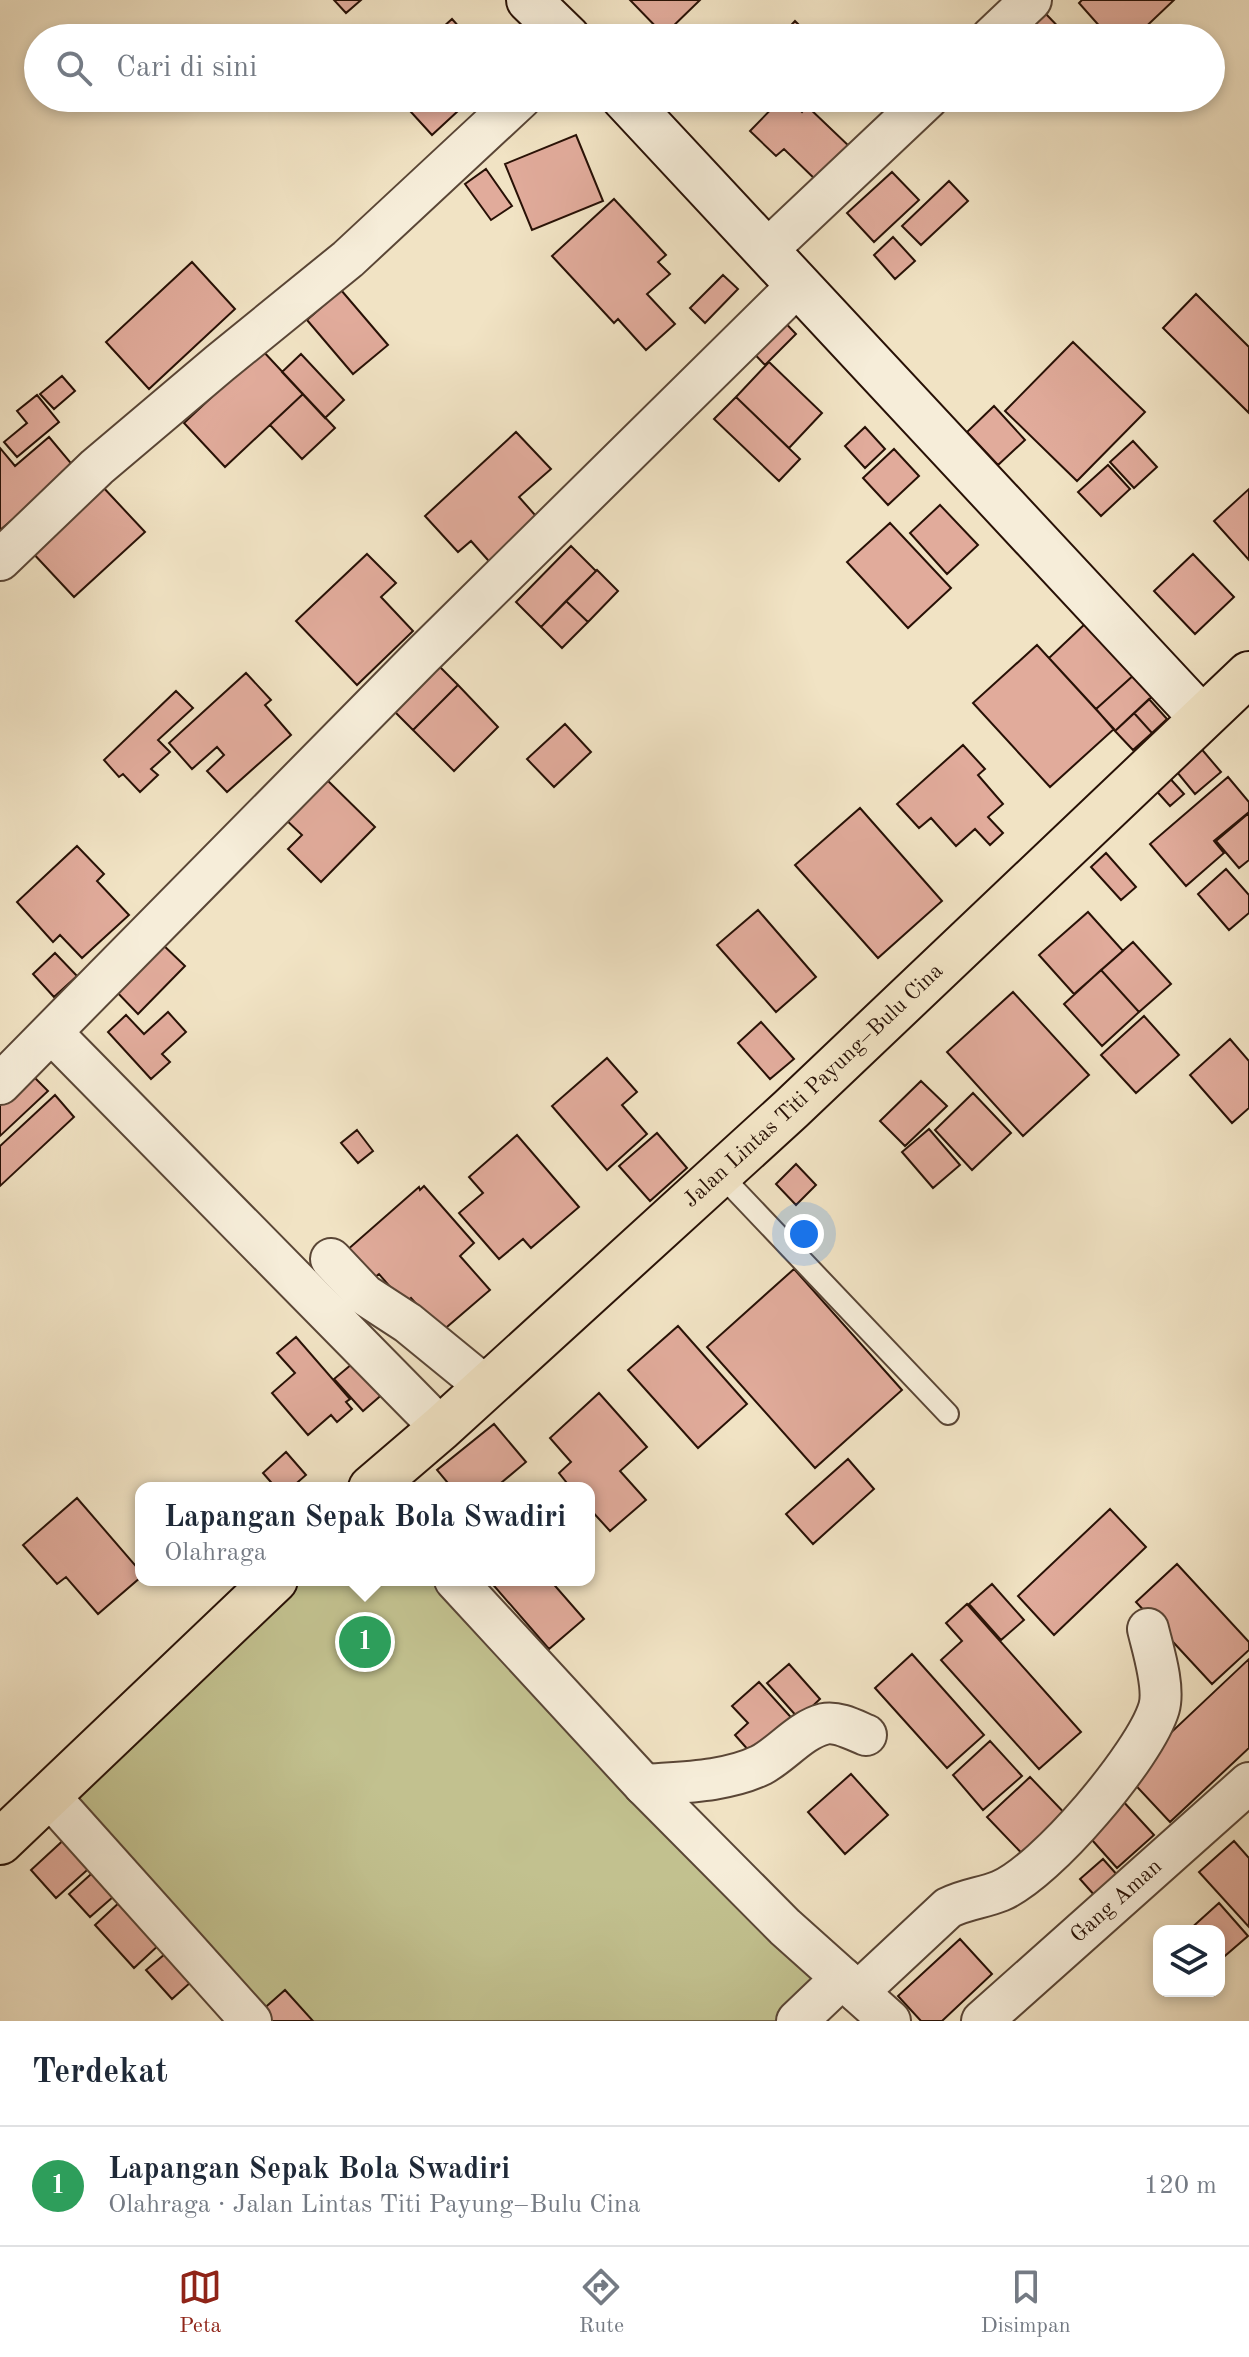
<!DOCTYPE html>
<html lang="id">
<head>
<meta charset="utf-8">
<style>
  body { margin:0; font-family:"Old Standard TT",serif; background:#f2f2f3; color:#1f2937 }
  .controls { position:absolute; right:24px; bottom:24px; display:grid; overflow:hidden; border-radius:16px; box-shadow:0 4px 12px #0003 }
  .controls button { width:72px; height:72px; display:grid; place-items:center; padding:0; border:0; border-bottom:2px solid #e0e1e3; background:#fff; color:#1f2937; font:40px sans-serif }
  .you { position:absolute; left:804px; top:1234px; width:28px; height:28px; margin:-20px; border:6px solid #fff; border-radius:50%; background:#1a73e8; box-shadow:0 0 0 12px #1a73e833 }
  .badge { display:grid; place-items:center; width:52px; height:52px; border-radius:50%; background:#8f2418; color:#fff; font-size:26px; font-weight:700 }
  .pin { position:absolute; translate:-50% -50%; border:4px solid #fff; box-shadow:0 2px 8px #0006 }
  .popup { position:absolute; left:135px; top:1482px; width:460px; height:104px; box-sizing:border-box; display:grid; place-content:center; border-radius:16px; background:#fff; filter:drop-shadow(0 2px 6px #0005); font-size:26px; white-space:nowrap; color:#747a83 }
  .popup b { font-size:30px; color:#1f2937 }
  .popup::after { content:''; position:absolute; left:50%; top:100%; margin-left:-16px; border:16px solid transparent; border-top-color:#fff }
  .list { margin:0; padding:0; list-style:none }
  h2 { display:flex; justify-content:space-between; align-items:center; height:104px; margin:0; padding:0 32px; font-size:34px }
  h2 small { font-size:26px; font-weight:400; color:#747a83 }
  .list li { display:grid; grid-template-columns:52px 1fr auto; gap:24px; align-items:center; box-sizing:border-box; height:120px; padding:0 32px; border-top:2px solid #e0e1e3 }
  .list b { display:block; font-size:30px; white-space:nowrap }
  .list p { margin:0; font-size:26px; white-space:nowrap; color:#747a83 }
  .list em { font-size:26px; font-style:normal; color:#747a83 }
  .icon { flex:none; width:44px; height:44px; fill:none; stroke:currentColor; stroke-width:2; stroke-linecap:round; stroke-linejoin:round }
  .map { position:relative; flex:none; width:1249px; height:2021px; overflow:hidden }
  .search { position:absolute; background:#fff; box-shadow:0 4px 12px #0003; left:24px; right:24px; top:24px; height:88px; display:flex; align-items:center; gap:20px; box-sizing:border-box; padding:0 28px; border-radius:44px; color:#747a83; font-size:30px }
  .sheet { height:224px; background:#fff }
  nav { display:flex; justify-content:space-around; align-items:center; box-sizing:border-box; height:112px; border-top:2px solid #e0e1e3; background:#fff; font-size:22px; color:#747a83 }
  nav a { display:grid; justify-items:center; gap:4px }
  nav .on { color:#8f2418 }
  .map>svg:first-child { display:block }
  .green { fill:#c2c18f; stroke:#75694a; stroke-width:2 }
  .building { fill:#e1ab9b; stroke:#281106; stroke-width:2 }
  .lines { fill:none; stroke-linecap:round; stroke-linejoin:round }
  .lane-casing { stroke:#5a4636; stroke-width:24 }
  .street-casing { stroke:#5a4636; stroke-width:44 }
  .secondary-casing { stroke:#281106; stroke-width:48 }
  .primary-casing { stroke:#281106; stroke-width:48 }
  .lane { stroke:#f6edd9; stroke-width:20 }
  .street { stroke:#f6edd9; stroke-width:40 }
  .secondary { stroke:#f6edd9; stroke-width:44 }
  .primary { stroke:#f1e3c4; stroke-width:44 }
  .labels { text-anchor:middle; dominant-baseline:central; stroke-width:6; stroke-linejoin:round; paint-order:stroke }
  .street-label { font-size:22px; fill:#281106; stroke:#f6edd9 }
</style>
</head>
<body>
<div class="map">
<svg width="1249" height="2021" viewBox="0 0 1249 2021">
  <rect width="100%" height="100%" fill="#f1e3c4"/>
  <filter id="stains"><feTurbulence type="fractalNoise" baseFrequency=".0025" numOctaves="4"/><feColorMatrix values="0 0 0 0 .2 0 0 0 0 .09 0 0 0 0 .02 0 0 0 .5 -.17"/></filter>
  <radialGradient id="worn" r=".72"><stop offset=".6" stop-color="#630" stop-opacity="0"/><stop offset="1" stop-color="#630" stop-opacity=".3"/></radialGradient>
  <path class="green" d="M 275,1580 L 459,1580 L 842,1978 L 797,2021 L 266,2021 L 50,1797 Z"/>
  <path class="building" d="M 334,0 L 361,0 L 346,13 Z
    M 630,0 L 700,0 L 664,35 Z
    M 1082,0 L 1174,0 L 1134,38 L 1110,38 L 1079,3 Z
    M 1045,13 L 1069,38 L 1020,38 Z
    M 452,19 L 469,38 L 431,38 Z
    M 795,21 L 812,38 L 779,38 Z
    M 408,98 L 472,98 L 432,135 L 411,112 L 416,107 Z
    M 782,98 L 788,98 L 802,112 L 807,106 L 851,148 L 818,182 L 784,149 L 776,156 L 750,131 Z
    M 576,135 L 603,201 L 532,230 L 505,164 Z
    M 486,169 L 512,206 L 491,220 L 465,184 Z
    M 892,172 L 919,200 L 874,242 L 847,213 Z
    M 949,181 L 968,201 L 921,245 L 902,226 Z
    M 614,199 L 666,255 L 658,262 L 670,274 L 647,294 L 675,324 L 646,350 L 618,319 L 614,323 L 552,256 Z
    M 893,237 L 915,261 L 895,279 L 874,255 Z
    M 192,262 L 235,309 L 149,389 L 106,342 Z
    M 723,275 L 738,289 L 705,323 L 690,308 Z
    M 341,290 L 388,345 L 353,374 L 307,320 Z
    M 1196,294 L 1249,347 L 1249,413 L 1163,328 Z
    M 775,312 L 796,334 L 765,365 L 744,343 Z
    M 1073,342 L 1145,412 L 1077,481 L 1005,411 Z
    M 262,350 L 303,394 L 225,467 L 184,423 Z
    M 301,354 L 344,400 L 325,418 L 282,372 Z
    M 769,362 L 822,413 L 789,448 L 736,397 Z
    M 62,376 L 75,391 L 54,409 L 40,394 Z
    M 303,394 L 335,428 L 302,459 L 270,425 Z
    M 37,395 L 59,422 L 17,457 L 4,442 L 27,423 L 17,411 Z
    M 736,397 L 800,459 L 779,481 L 714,419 Z
    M 994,406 L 1025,440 L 998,465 L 967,432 Z
    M 865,427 L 885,449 L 865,468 L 845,446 Z
    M 516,432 L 551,469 L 519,497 L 543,524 L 495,568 L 471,541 L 458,552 L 425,516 Z
    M 49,437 L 75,468 L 0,530 L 0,448 L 15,466 Z
    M 1133,441 L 1157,467 L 1134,488 L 1110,462 Z
    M 894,449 L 919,476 L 888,505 L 863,478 Z
    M 1108,465 L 1130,489 L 1101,516 L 1078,492 Z
    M 101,485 L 145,532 L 74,597 L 30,550 Z
    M 1249,489 L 1249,560 L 1214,521 Z
    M 940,505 L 978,545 L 947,574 L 910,533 Z
    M 890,523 L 951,588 L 908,628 L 847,562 Z
    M 571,546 L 596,571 L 541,627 L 516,602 Z
    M 367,554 L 396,583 L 381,597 L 413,631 L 357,685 L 296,621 Z
    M 1193,554 L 1234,597 L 1195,634 L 1154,591 Z
    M 597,570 L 618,591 L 588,622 L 566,601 Z
    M 566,601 L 588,622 L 562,648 L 541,627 Z
    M 1087,622 L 1135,674 L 1096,709 L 1049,658 Z
    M 1037,645 L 1114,729 L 1050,787 L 973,703 Z
    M 435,662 L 458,685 L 413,730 L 390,707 Z
    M 246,673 L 271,700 L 265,705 L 291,735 L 227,792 L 207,771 L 224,755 L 217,747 L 192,769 L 169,743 Z
    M 1135,674 L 1154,695 L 1115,731 L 1096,709 Z
    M 458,685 L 498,727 L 454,771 L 413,730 Z
    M 176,691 L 193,708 L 158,740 L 170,752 L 151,769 L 158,775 L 140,792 L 123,774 L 119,777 L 104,760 Z
    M 1149,699 L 1167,719 L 1152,733 L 1134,713 Z
    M 1134,713 L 1152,733 L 1133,750 L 1115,731 Z
    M 565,724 L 591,752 L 554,787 L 527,759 Z
    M 1193,739 L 1221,772 L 1195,794 L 1168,761 Z
    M 963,745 L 985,769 L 978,775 L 1003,804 L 988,817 L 1003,833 L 990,845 L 975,829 L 956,846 L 931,818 L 919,828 L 897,804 Z
    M 1157,764 L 1184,794 L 1170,806 L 1143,776 Z
    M 322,775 L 375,827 L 321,882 L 288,849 L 302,835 L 282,816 Z
    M 1228,777 L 1249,802 L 1249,812 L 1214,841 L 1224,853 L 1186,886 L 1150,844 Z
    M 860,808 L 942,901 L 878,958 L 795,865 Z
    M 1249,813 L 1249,860 L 1239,868 L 1216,841 Z
    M 77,846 L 104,874 L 97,881 L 129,915 L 82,958 L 60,935 L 53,942 L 17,902 Z
    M 1106,853 L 1136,887 L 1121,900 L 1091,867 Z
    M 1226,869 L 1249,895 L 1249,913 L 1229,930 L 1198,894 Z
    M 758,910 L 816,977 L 776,1012 L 717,945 Z
    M 1088,912 L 1123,951 L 1074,994 L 1039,955 Z
    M 159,941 L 185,966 L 138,1014 L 113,988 Z
    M 1133,942 L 1171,984 L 1139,1012 L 1101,970 Z
    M 55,953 L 77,976 L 54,997 L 33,974 Z
    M 1101,970 L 1139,1012 L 1102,1046 L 1064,1004 Z
    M 1013,992 L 1089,1075 L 1023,1136 L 947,1052 Z
    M 168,1012 L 186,1032 L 162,1054 L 170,1062 L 151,1079 L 108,1032 L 126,1015 L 144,1034 Z
    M 1144,1016 L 1179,1055 L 1136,1093 L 1101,1055 Z
    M 761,1022 L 794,1059 L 770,1079 L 738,1043 Z
    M 1230,1039 L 1249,1061 L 1249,1108 L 1232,1123 L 1190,1075 Z
    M 607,1058 L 637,1092 L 622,1105 L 647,1134 L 607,1170 L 552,1106 Z
    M 28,1071 L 48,1091 L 0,1136 L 0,1097 Z
    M 921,1081 L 947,1106 L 905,1146 L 880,1121 Z
    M 973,1093 L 1011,1133 L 972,1170 L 935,1130 Z
    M 55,1095 L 74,1117 L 0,1186 L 0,1146 Z
    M 929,1129 L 960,1165 L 933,1188 L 902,1152 Z
    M 357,1130 L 373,1151 L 358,1163 L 341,1143 Z
    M 657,1133 L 687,1168 L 650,1201 L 619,1166 Z
    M 517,1135 L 579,1207 L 531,1248 L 523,1239 L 499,1259 L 459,1213 L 483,1193 L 469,1177 Z
    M 796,1164 L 816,1185 L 796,1205 L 776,1184 Z
    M 424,1186 L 474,1243 L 460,1256 L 490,1290 L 441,1332 L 411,1298 L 405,1304 L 379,1274 L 371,1280 L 346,1251 L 419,1187 L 420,1190 Z
    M 794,1269 L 902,1390 L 815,1468 L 707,1347 Z
    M 678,1326 L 747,1404 L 698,1448 L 628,1370 Z
    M 296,1337 L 350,1399 L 346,1402 L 352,1409 L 337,1422 L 331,1415 L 308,1435 L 272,1393 L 295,1373 L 277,1353 Z
    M 364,1354 L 392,1386 L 363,1411 L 334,1379 Z
    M 599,1393 L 647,1447 L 620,1471 L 646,1500 L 610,1531 L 589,1508 L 589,1488 L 571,1488 L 559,1473 L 571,1462 L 550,1438 Z
    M 494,1424 L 526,1462 L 495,1488 L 452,1488 L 437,1470 Z
    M 286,1452 L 306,1475 L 291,1488 L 276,1488 L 263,1473 Z
    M 848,1459 L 874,1489 L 813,1544 L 786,1514 Z
    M 77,1498 L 141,1572 L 141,1577 L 98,1614 L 66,1577 L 57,1584 L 23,1545 Z
    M 1110,1509 L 1146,1547 L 1054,1635 L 1018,1596 Z
    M 1177,1564 L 1249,1642 L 1249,1650 L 1212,1684 L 1136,1602 Z
    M 489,1580 L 550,1580 L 584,1619 L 549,1649 Z
    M 992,1584 L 1024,1620 L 1001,1640 L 969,1604 Z
    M 967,1604 L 1081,1732 L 1039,1769 L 941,1660 L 962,1641 L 946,1623 Z
    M 912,1654 L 984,1735 L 947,1768 L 875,1688 Z
    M 1249,1659 L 1249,1748 L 1170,1822 L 1126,1775 Z
    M 789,1664 L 820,1699 L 799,1719 L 767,1683 Z
    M 759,1682 L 797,1724 L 757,1760 L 735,1735 L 748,1723 L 732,1706 Z
    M 990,1741 L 1022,1776 L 983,1810 L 953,1775 Z
    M 851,1774 L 888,1815 L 845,1854 L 808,1812 Z
    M 1030,1777 L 1073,1822 L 1031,1863 L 987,1817 Z
    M 1121,1799 L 1154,1835 L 1117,1868 L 1084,1831 Z
    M 69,1835 L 95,1863 L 56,1898 L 31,1870 Z
    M 1234,1841 L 1249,1858 L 1249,1927 L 1199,1872 Z
    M 1103,1859 L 1127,1886 L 1104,1906 L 1080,1879 Z
    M 100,1866 L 121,1890 L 90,1917 L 69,1894 Z
    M 122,1900 L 161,1943 L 134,1968 L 95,1925 Z
    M 1219,1903 L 1248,1936 L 1219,1961 L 1219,1931 L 1188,1931 Z
    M 960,1939 L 992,1974 L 942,2021 L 921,2021 L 898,1996 Z
    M 165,1954 L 191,1982 L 172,1999 L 146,1970 Z
    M 285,1990 L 313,2021 L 268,2021 L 260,2012 Z"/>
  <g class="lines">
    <g class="lane-casing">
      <path id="lane" d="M 719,1173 L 948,1414"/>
    </g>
    <g class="street-casing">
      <g id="street">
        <path d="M 991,38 L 1031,0"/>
        <path d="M 766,251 L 928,98"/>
        <path d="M 0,560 L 97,467 L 220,363 L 348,259 L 521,98"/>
        <path d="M 52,1033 L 441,1428"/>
        <path d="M 0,1084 L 421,657 L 797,286"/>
        <path d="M 331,1259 L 365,1295 L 408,1323 L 485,1386"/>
        <path d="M 455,1580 L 644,1785 L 785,1927 L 890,2021"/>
        <path d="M 644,1785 C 682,1782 726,1782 761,1765 C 782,1754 800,1730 824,1724 C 837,1721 854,1730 866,1735"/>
        <path d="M 50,1797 L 251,2021"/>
        <path d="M 858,1992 L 948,1908 C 965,1899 983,1898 1000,1891 C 1046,1872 1145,1755 1159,1708 C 1165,1687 1153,1650 1148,1629"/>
        <path d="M 797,2021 L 842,1978"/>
        <path id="s1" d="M 982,2021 L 1249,1783"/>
      </g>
    </g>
    <g class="secondary-casing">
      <path id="secondary" d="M 529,0 L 568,38
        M 624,98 L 1201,717"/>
    </g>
    <g class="primary-casing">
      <g id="primary">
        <path id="s2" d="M 371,1488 L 441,1428 L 791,1109 L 1249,674"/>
        <path d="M 0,1842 L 275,1580"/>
      </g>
    </g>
    <use href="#lane" class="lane"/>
    <use href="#street" class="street"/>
    <use href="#secondary" class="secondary"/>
    <use href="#primary" class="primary"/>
  </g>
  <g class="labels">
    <g class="street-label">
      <text stroke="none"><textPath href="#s2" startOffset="598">Jalan Lintas Titi Payung–Bulu Cina</textPath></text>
      <text stroke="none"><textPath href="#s1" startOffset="180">Gang Aman</textPath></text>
    </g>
  </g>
  <rect width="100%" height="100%" filter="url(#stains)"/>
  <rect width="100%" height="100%" fill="url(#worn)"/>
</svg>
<div class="controls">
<button><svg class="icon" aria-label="layers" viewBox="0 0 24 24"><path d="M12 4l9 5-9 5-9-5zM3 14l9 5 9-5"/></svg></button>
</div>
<div class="you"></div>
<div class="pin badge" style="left:365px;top:1642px;background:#2e9e5b">1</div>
<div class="popup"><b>Lapangan Sepak Bola Swadiri</b>Olahraga</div>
<div class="search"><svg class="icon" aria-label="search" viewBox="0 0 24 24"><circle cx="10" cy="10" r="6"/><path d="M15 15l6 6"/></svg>Cari di sini</div>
</div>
<section class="sheet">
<h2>Terdekat<small></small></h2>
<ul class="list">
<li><span class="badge" style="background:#2e9e5b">1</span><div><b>Lapangan Sepak Bola Swadiri</b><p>Olahraga · Jalan Lintas Titi Payung–Bulu Cina</p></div><em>120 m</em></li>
</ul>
</section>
<nav>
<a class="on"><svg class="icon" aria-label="map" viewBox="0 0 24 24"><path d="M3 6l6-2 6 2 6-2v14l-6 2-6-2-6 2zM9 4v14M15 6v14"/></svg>Peta</a>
<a><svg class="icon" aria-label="directions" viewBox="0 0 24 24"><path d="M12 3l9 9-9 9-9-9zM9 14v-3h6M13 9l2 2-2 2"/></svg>Rute</a>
<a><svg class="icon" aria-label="saved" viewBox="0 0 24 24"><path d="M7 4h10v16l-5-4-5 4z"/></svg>Disimpan</a>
</nav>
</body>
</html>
